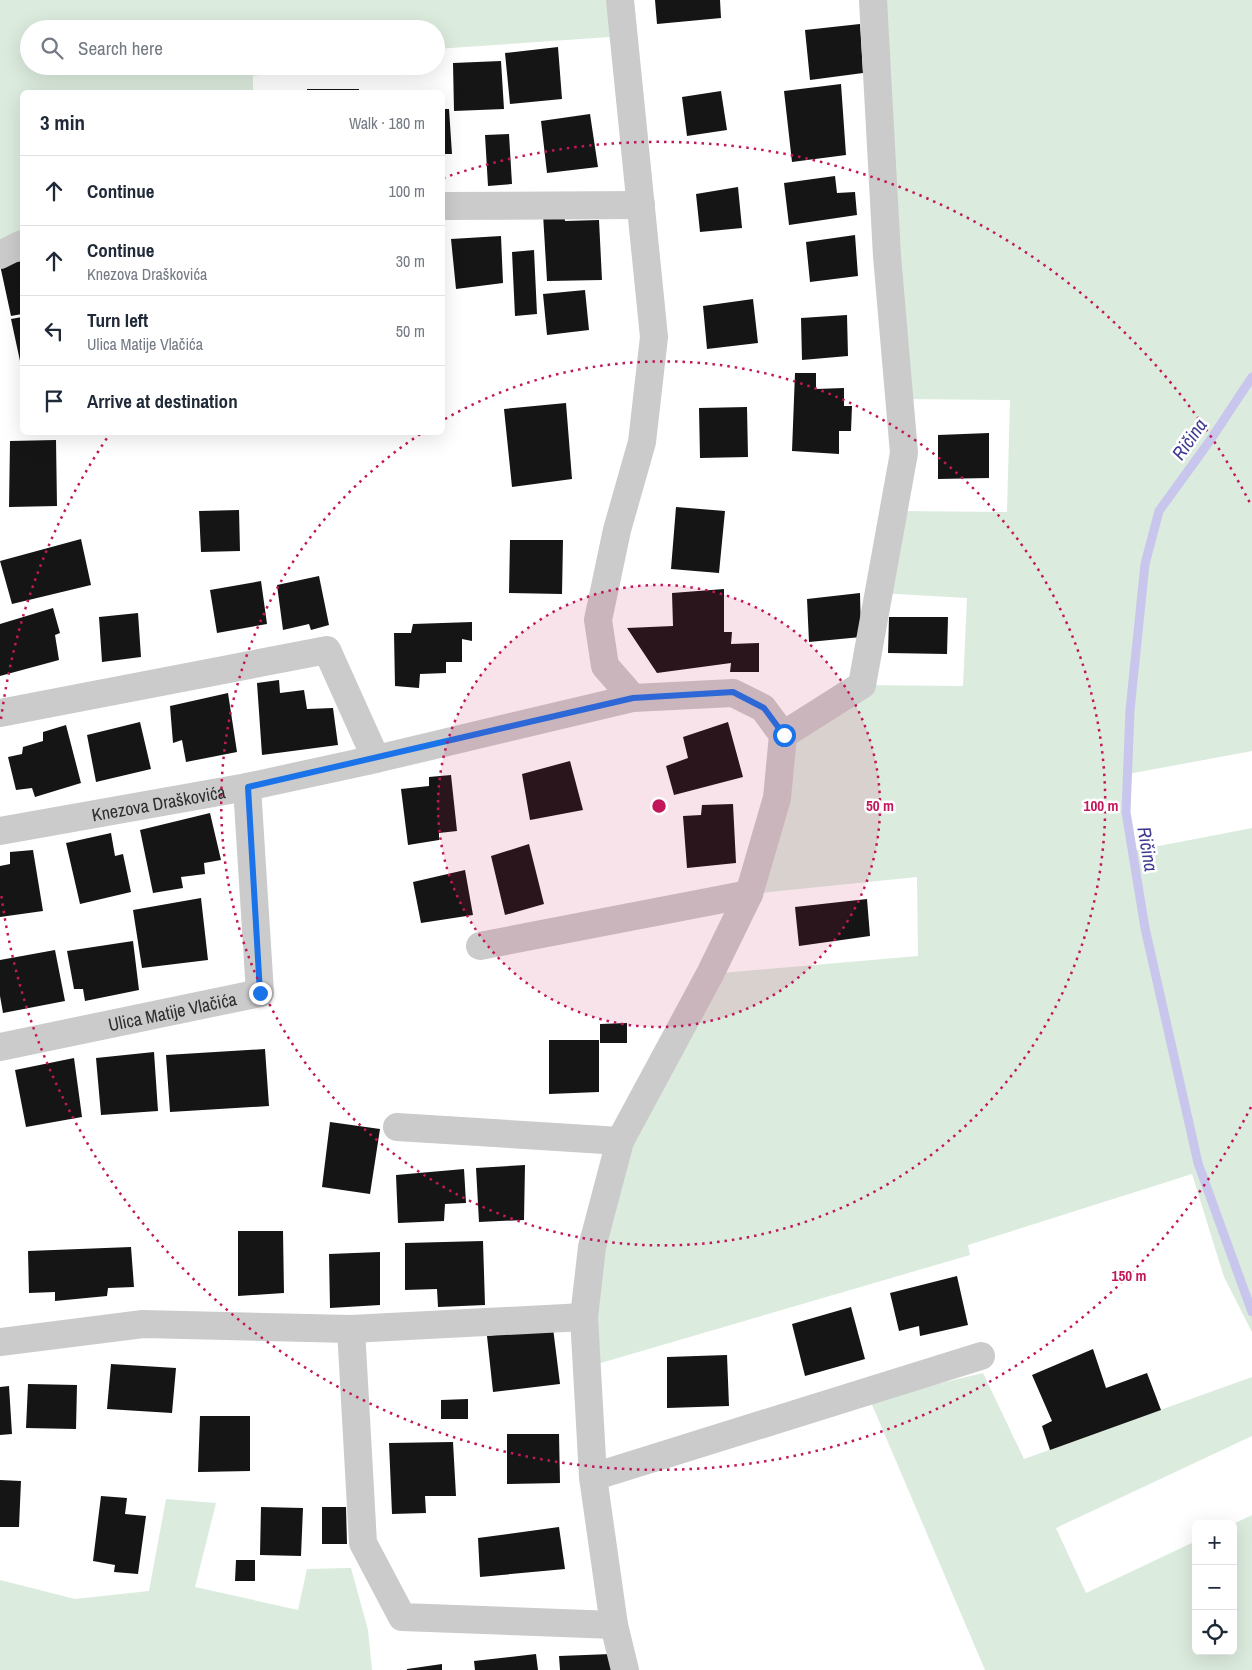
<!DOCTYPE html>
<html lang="en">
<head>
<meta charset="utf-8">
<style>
  body { margin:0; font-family:"Archivo Narrow",sans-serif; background:#f2f2f3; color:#1f2937 }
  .controls { position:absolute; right:15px; bottom:15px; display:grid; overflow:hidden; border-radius:8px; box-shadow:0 5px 20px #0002 }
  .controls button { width:45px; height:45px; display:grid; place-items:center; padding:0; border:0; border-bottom:1px solid #e0e1e3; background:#fff; color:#1f2937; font:25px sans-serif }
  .stop { position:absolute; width:15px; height:15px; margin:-11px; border:4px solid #1a73e8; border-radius:50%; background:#fff }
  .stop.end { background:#1a73e8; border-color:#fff; box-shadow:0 1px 5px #0008 }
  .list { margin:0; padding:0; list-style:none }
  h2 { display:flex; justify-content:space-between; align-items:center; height:65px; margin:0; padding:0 20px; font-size:21px }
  h2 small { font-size:16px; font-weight:400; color:#747a83 }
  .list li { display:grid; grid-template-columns:32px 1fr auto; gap:15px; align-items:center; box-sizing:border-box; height:70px; padding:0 20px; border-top:1px solid #e0e1e3 }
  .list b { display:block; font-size:19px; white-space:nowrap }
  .list p { margin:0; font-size:16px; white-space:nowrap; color:#747a83 }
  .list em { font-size:16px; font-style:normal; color:#747a83 }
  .icon { flex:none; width:28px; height:28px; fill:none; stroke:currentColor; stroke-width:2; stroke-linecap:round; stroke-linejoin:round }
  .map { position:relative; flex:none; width:1252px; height:1670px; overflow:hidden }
  .search { position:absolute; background:#fff; box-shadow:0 5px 20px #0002; left:20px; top:20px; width:425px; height:55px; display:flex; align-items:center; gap:12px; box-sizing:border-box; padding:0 18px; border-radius:28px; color:#747a83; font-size:19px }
  .panel { position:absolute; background:#fff; box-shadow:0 5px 20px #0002; left:20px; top:90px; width:425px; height:345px; border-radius:8px }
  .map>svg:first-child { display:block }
  .green { fill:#dbebdd }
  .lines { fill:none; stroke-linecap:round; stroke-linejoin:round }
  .stream { stroke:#c8c6ec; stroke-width:9 }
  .building { fill:#151515 }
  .minor { stroke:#cbcbcb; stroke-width:28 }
  .route { stroke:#1a73e8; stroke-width:6 }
  .ring { fill:none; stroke:#c2185b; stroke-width:2.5; stroke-dasharray:2.5 5 }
  .labels { text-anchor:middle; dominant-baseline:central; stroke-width:5; stroke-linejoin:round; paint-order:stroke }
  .street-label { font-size:18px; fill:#2e2e2e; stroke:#fff }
  .water-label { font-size:19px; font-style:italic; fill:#3e3a91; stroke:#fff }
  .centre { fill:#c2185b; stroke:#fff; stroke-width:2.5 }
  .ring-label { font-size:15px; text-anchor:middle; font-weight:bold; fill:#c2185b; stroke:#fff; stroke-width:5; stroke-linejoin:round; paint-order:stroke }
</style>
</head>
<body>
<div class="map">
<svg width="1252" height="1670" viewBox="0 0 1252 1670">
  <rect width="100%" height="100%" fill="#fff"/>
  <path class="green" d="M 0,0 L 620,0 L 624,36 L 436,49 L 436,29 L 29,29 L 29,66 L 320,66 L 253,76 L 253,92 L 22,92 L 22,244 L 0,255 Z
    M 873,0 L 1252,0 L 1252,751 L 1128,774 L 1126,812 L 1133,851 L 1252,828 L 1252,1332 L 1224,1277 L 1192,1174 L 968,1245 L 970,1255 L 587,1367 L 620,1141 L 710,974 L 918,956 L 917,877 L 749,894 L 783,735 L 862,685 L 963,686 L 967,598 L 879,593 L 895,511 L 1007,512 L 1010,400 L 899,399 Z
    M 983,1373 L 1024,1459 L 1252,1377 L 1252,1436 L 1056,1528 L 1086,1593 L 1196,1541 L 1196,1651 L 1233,1651 L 1233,1524 L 1252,1515 L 1252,1670 L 985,1670 L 870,1400 Z
    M 166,1499 L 216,1503 L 195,1587 L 298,1610 L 307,1569 L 351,1568 L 368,1630 L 372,1670 L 0,1670 L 0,1580 L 75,1599 L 149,1591 Z"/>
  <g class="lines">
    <path class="stream" d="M 1252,377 L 1209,442 L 1159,511 L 1145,564 L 1130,710 L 1126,812 L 1145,928 L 1198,1163 L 1252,1312"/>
  </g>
  <path class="building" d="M 655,0 L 720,0 L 721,18 L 657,24 Z
    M 860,24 L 863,73 L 810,80 L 805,30 Z
    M 558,47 L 562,99 L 510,104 L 505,53 Z
    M 501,61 L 504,109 L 454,111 L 453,63 Z
    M 841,84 L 846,155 L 792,162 L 784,91 Z
    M 307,89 L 359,89 L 359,92 L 307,92 Z
    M 721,91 L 727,130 L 687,136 L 682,97 Z
    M 442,109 L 449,109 L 452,154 L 442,154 Z
    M 590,114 L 598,167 L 547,173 L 541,121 Z
    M 509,134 L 512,184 L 488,186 L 485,135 Z
    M 835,176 L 837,193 L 855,192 L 857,215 L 789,225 L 784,183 Z
    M 738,187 L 742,228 L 700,232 L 696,194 Z
    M 564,213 L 565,221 L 599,220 L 602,280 L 547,281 L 543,214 Z
    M 855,235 L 858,276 L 810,282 L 806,242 Z
    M 501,236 L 503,283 L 456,289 L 451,239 Z
    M 534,250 L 537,314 L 515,316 L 512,252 Z
    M 22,261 L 22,314 L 11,316 L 0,265 Z
    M 585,290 L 589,330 L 547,335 L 543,294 Z
    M 753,299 L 758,343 L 707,349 L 703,306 Z
    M 847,315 L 848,356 L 802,360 L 801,318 Z
    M 22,317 L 22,360 L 20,361 L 11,319 Z
    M 795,373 L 816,373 L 816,389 L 844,388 L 844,406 L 852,406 L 851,431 L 839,431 L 839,454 L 792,451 Z
    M 566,403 L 572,479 L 512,487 L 504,409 Z
    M 747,407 L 748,457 L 700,458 L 699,408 Z
    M 989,433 L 989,478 L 938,479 L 938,435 Z
    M 56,440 L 57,506 L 9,507 L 10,441 Z
    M 676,507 L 725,511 L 719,573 L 671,569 Z
    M 239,510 L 240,551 L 201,552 L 199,511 Z
    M 81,539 L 91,585 L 12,604 L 0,561 Z
    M 510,540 L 563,540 L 562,594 L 509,593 Z
    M 319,576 L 329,625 L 311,630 L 309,624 L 283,630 L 277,585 Z
    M 261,581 L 267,624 L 217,633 L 210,590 Z
    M 724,589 L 724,632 L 732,632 L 731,644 L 759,643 L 759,672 L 730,672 L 731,663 L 657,673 L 627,628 L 673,626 L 672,593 Z
    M 860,593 L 861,637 L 809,642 L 807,599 Z
    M 53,608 L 60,633 L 55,635 L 59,660 L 0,676 L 0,624 Z
    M 138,613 L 141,657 L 102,662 L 99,617 Z
    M 889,617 L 948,617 L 947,654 L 888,653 Z
    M 472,622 L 472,641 L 462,639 L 462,662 L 446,662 L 446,673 L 420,674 L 419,688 L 395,686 L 394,633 L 411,633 L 413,624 Z
    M 279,680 L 280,693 L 304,690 L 307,709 L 333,708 L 338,745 L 262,755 L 257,683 Z
    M 228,693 L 237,752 L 186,762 L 182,740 L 173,743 L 170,706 Z
    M 140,722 L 151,769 L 96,782 L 87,735 Z
    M 728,722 L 743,777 L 674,795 L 666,766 L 688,758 L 683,737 Z
    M 66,725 L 81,783 L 35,797 L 32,788 L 16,790 L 8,757 L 22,754 L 23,747 L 43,741 L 43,732 Z
    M 570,761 L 583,810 L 530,820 L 522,774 Z
    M 451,775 L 457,831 L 439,833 L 439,840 L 408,845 L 401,789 L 429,786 L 429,777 Z
    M 733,804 L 736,863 L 687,868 L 683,816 L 701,815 L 702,805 Z
    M 210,813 L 221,860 L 204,863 L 205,874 L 181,877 L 183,888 L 153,893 L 140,830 Z
    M 111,833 L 115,856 L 123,854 L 131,892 L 80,904 L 66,843 Z
    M 529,844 L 544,904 L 505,915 L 491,856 Z
    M 33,850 L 43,911 L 0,917 L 0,866 L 10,864 L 10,852 Z
    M 465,870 L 473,915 L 421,923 L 413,882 Z
    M 201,898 L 208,960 L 142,968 L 133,910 Z
    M 867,899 L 870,936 L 799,946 L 795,907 Z
    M 133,941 L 139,990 L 85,1001 L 83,989 L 74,989 L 67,951 Z
    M 55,950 L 65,1001 L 3,1013 L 0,996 L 0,960 Z
    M 627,1023 L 627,1043 L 600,1043 L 600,1024 Z
    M 549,1040 L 599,1040 L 599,1092 L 549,1094 Z
    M 265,1049 L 269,1106 L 170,1112 L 166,1055 Z
    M 154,1052 L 158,1111 L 101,1115 L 96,1058 Z
    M 74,1058 L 82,1117 L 26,1127 L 15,1070 Z
    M 330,1122 L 380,1129 L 370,1194 L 322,1187 Z
    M 525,1165 L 524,1220 L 479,1222 L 476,1168 Z
    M 464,1169 L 466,1203 L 445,1204 L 444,1221 L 398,1223 L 396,1175 Z
    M 238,1231 L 283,1231 L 284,1293 L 238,1296 Z
    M 483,1241 L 485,1305 L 438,1307 L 437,1289 L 405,1290 L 405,1243 Z
    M 131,1247 L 134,1287 L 108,1288 L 107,1296 L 55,1301 L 55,1292 L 29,1293 L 28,1251 Z
    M 380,1252 L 380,1305 L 330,1308 L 329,1254 Z
    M 957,1276 L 968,1325 L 920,1336 L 919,1326 L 899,1331 L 890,1293 Z
    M 851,1307 L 865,1359 L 805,1376 L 792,1324 Z
    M 553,1328 L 560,1384 L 493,1392 L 487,1336 Z
    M 1093,1349 L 1106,1388 L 1147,1373 L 1161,1410 L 1050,1450 L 1042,1426 L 1052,1421 L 1032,1375 Z
    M 727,1355 L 729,1406 L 667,1408 L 667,1357 Z
    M 111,1364 L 176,1368 L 172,1413 L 107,1409 Z
    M 28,1384 L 77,1385 L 76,1429 L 26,1428 Z
    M 9,1386 L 12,1434 L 0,1435 L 0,1387 Z
    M 468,1399 L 468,1419 L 441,1419 L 441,1400 Z
    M 200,1416 L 250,1416 L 250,1471 L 198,1472 Z
    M 507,1434 L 559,1434 L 560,1483 L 507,1484 Z
    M 453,1442 L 456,1496 L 425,1496 L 426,1513 L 392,1514 L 389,1443 Z
    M 0,1480 L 21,1481 L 19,1527 L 0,1527 Z
    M 101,1496 L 127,1498 L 125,1514 L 146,1516 L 138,1574 L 114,1572 L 115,1565 L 93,1561 Z
    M 261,1507 L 303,1508 L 301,1556 L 260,1555 Z
    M 322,1507 L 346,1507 L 347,1544 L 322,1544 Z
    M 559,1527 L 565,1569 L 480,1577 L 478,1538 Z
    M 236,1560 L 255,1560 L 255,1581 L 235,1581 Z
    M 536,1654 L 538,1670 L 475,1670 L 474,1661 Z
    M 611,1654 L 612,1670 L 560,1670 L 559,1656 Z
    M 442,1664 L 442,1670 L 407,1670 L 407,1669 Z"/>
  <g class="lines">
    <g class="minor">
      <path d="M 620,0 L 654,337 L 642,442 L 617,530 L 598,620 L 605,666 L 633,698 L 733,693 L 763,708 L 783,735 L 777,798 L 749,894 L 710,974 L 620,1141 L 592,1247 L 584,1317 L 593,1477 L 614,1625 L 625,1670"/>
      <path d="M 442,206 L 641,205"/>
      <path d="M 0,255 L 22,244"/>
      <path d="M 0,713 L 327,650 L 376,759 L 633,698"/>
      <path d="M 783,735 L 862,685 L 904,453 L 887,256 L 873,0"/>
      <path id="s1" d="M 0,831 L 247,787 L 376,759"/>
      <path d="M 480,946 L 749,894"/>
      <path id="s2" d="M 0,1047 L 260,993 L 247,787"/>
      <path d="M 397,1127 L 620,1141"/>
      <path d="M 351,1329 L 363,1543 L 402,1617 L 614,1625"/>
      <path d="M 0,1342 L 143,1324 L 351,1329 L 584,1317"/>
      <path d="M 593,1477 L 981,1356"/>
    </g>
  </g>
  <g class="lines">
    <path class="route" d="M 260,993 L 248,787 L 633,698 L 733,692 L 764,708 L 784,735"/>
  </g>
  <circle cx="659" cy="806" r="221" fill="#c2185b" fill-opacity=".12"/>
  <g class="ring">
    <circle cx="659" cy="806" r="221"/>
    <path d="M445 419A442 442 0 1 1 422 433"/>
    <path d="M1251 1107A664 664 0 0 1 1 893M1 719A664 664 0 0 1 109 435M443 178A664 664 0 0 1 1251 505"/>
  </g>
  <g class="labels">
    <g class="street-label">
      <text stroke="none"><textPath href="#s1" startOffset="161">Knezova Draškovića</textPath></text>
      <text stroke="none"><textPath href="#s2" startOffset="176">Ulica Matije Vlačića</textPath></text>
    </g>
    <g class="water-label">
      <text transform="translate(1189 439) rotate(-55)">Ričina</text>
      <text transform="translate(1148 849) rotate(80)">Ričina</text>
    </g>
  </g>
  <circle cx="659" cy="806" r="8" class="centre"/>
  <g class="ring-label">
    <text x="880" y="811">50 m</text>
    <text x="1101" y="811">100 m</text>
    <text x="1129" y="1281">150 m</text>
  </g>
</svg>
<div class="controls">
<button>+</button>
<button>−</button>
<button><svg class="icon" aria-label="locate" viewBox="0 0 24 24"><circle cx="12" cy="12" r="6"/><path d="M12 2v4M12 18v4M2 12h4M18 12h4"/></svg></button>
</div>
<div class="stop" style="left:784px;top:735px"></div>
<div class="stop end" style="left:260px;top:993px"></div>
<div class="search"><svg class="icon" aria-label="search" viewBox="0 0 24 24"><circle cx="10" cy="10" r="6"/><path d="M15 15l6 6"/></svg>Search here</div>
<section class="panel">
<h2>3 min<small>Walk · 180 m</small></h2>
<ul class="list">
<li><svg class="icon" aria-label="ahead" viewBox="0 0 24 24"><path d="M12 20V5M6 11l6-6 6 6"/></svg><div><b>Continue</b></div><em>100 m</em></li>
<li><svg class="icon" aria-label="ahead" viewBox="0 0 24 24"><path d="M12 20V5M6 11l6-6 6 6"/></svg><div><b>Continue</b><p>Knezova Draškovića</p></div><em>30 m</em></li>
<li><svg class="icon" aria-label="left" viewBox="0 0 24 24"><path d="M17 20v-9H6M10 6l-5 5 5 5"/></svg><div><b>Turn left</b><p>Ulica Matije Vlačića</p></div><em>50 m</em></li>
<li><svg class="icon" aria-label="arrive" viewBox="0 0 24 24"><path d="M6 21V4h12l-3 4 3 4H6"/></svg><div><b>Arrive at destination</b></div></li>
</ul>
</section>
</div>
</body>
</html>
